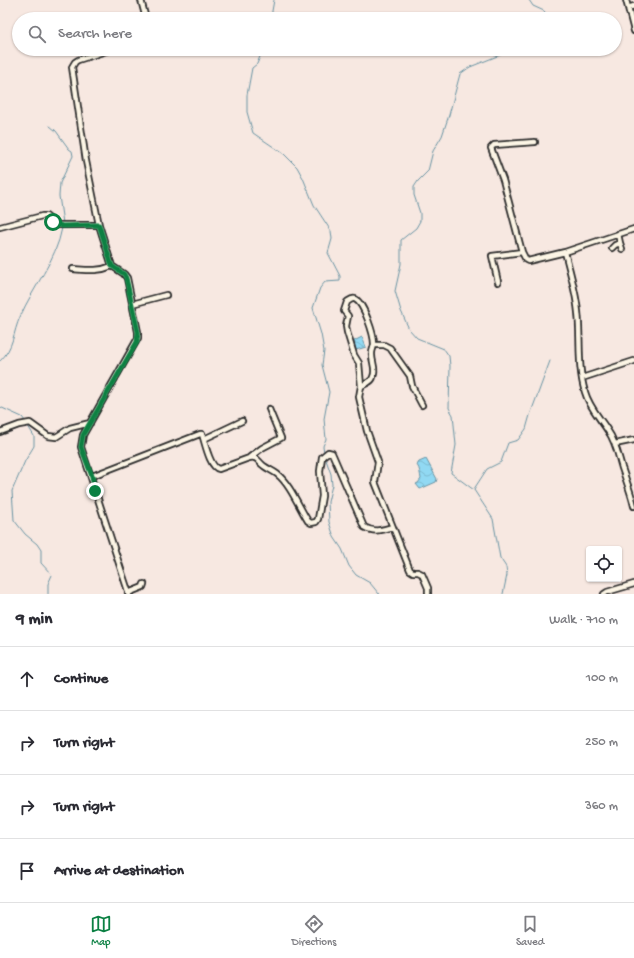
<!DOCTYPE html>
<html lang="en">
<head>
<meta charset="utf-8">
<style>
  body { margin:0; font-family:"Gochi Hand",sans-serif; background:#f2f2f3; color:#2b2b33 }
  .controls { position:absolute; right:12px; bottom:12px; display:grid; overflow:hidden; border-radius:4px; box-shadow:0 1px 3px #0004 }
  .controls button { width:36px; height:36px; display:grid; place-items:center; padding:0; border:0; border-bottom:1px solid #e1e1e2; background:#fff; color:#2b2b33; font:20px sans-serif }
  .stop { position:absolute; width:12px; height:12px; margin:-9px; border:3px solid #0b8043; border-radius:50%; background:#fff }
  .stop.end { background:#0b8043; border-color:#fff; box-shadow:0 1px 4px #0008 }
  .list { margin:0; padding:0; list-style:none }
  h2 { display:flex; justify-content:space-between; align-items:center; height:52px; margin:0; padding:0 16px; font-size:17px }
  h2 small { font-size:13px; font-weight:400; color:#7c7c81 }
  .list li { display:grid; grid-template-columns:26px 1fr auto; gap:12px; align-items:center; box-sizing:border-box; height:64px; padding:0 16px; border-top:1px solid #e1e1e2 }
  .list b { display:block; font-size:15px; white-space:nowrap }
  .list em { font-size:13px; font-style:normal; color:#7c7c81 }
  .icon { flex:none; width:22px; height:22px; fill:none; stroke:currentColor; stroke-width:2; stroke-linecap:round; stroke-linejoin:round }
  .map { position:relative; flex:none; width:634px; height:594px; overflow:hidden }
  .search { position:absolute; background:#fff; box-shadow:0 1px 3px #0004; left:12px; right:12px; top:12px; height:44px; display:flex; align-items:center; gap:10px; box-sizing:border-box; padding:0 14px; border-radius:22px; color:#7c7c81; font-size:15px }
  .sheet { height:308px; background:#fff }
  nav { display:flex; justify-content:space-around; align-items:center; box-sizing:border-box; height:56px; border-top:1px solid #e1e1e2; background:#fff; font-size:11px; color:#7c7c81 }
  nav a { display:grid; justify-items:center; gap:2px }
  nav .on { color:#0b8043 }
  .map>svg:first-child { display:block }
  .water { fill:url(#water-waves); stroke:#6893a3 }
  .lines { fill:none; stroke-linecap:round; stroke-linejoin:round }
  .stream { stroke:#6893a3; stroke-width:1 }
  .minor-casing { stroke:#2b2b2b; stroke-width:8 }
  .minor { stroke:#fcf5e5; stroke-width:4.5 }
  .route { stroke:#0b8043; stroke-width:5 }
</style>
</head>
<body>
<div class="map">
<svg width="634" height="594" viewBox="0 0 634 594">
  <defs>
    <pattern id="water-waves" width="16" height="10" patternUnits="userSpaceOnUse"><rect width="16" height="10" fill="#91d9f3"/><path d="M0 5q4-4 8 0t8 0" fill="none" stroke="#7dbad0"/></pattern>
  </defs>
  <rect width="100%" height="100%" fill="#f7e8e1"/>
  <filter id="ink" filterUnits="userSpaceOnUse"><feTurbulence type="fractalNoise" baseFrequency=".025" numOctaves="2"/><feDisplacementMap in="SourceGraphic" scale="8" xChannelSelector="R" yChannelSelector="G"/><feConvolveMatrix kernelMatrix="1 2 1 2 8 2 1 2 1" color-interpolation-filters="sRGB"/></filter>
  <g filter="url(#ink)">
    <path class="water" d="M 362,337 L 366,347 L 356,350 L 354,341 Z
      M 426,459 L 437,479 L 436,482 L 420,489 L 416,484 L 418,483 L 421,479 C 420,474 420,469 417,465 L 419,462 Z"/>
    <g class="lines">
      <path class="stream" d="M 529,0 L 533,6 L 544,11 L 547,19
        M 272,19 L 272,11 L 274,0
        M 263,49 L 257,64 L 252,68 L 247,95 L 247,112 L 253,133 L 284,154 L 297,167 L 303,178 L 314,205 L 331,231 L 332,239 L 328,253 L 340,276 L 340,281 L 325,282 L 320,288 L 313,308 L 321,334 L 324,351 L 322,365 L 329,392 L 324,419 L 326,439 L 323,446 L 324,452
        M 50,126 L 56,131 L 69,149 L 72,151 L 73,156 L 60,183 L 59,196 L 63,223
        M 0,361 C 14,348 13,332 20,317 C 33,287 56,261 62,228
        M 0,407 L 22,417 L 25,421
        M 28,426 L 34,436 L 34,446 L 25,461 L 12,491 L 14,520 L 25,534 L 37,544 L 41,550 L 41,563 L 52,575 L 48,584 L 48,594
        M 325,457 L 331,474 L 332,485 L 328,502 L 329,522 L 334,537 L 342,549 L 349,566 L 356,575 L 370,583 L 379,594
        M 474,489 L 487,469 L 501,462 L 508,443 L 518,440 L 526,429 L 530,415 L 550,361
        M 503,594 L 507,575 L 506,567 L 500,558 L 493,519 L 474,490 L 451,473 L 456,445 L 453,415 L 449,408 L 450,366 L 449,356 L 444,349 L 417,338 L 409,329 L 401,311 L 395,291 L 401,264 L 401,240 L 416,228 L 420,221 L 420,213 L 414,195 L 414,187 L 418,181 L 428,171 L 433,151 L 442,136 L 449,115 L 460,74 L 470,67 L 515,49"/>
      <g class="minor-casing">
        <path id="minor" d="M 141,0 L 146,19
          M 626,0 L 634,31
          M 628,8 L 634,6
          M 112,49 L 78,60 L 75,62 L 72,67 L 86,161 L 99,225 L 112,266 L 124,274 L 127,278 L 138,332 L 138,338 L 83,435 L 81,447 L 129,594
          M 535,142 L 494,145 L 491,148 L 503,180 L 522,252 L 526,260 L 528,261 L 565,252 L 634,229
          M 0,227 L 42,216 L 46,216 L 57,225 L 99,225
          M 620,243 L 622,249
          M 612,248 L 615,245 L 620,243 L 618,234
          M 565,252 C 570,272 576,292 578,312 C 581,338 577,366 585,392 C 589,407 600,418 608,431 C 616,442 618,455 622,468 C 626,480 631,493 634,506
          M 73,269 C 87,270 98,272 112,266
          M 498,282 L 492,256 L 522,252
          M 132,304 L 166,295
          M 374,345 L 384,345 L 390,348 L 410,376 L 412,386 L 422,405
          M 582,378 L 634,361
          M 361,386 L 359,363 L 354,355 L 347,332 L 346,326 L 348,316 L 344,311 L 347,302 C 350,300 352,298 355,299 C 364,303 374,335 374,344 C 374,347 372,350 372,353 C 371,361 377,369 373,377 C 372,382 365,384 361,386 L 359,397 L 367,431 L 378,462 L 375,482 L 410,570 L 413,572 L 418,572 L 422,574 L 428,588 L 428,594
          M 0,432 L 19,425 L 30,423 L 48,436 L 56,437 L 70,428 L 90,423
          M 204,439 L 242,421
          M 615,444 L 634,440
          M 250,457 L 262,448 L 281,438 L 269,409
          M 92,476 L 200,434 L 202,434 C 205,443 210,468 219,469 L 249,458 C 258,456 258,462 264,466 C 268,469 273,471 277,474 C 290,484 299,507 308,521 L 311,523 L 316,522 L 318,519 L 322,496 L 320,471 L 322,457 L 328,452 L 332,453 L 364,527 C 375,533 381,530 393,527
          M 128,593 L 143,587 L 144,584
          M 604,594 L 607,592 L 634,584"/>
      </g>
      <use href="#minor" class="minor"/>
    </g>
  </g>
  <g class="lines" filter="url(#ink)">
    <path class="route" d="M 53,222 L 62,226 L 99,225 L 112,266 L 124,274 L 126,278 L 138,332 L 137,342 L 83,435 L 81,447 L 92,476 L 95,491"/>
  </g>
</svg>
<div class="controls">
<button><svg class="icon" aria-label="locate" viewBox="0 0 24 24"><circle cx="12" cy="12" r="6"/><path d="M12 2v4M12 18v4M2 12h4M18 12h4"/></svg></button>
</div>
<div class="stop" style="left:53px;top:222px"></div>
<div class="stop end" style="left:95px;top:491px"></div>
<div class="search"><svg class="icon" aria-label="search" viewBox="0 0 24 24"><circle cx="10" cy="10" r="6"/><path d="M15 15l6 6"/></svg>Search here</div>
</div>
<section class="sheet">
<h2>9 min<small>Walk · 710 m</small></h2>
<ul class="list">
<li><svg class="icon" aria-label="ahead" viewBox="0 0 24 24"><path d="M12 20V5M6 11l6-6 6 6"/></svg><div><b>Continue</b></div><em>100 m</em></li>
<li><svg class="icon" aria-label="right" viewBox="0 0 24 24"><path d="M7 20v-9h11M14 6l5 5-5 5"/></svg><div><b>Turn right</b></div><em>250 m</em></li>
<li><svg class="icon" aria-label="right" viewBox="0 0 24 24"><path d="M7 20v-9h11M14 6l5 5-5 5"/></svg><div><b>Turn right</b></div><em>360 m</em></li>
<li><svg class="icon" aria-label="arrive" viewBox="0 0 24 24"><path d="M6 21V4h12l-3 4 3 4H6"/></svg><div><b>Arrive at destination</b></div></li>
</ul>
</section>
<nav>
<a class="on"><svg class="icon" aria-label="map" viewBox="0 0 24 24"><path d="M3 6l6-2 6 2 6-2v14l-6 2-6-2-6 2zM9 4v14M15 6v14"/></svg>Map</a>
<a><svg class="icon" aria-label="directions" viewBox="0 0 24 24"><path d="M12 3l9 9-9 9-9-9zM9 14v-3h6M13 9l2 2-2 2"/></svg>Directions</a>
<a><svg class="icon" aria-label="saved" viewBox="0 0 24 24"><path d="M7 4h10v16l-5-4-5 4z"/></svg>Saved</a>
</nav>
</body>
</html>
